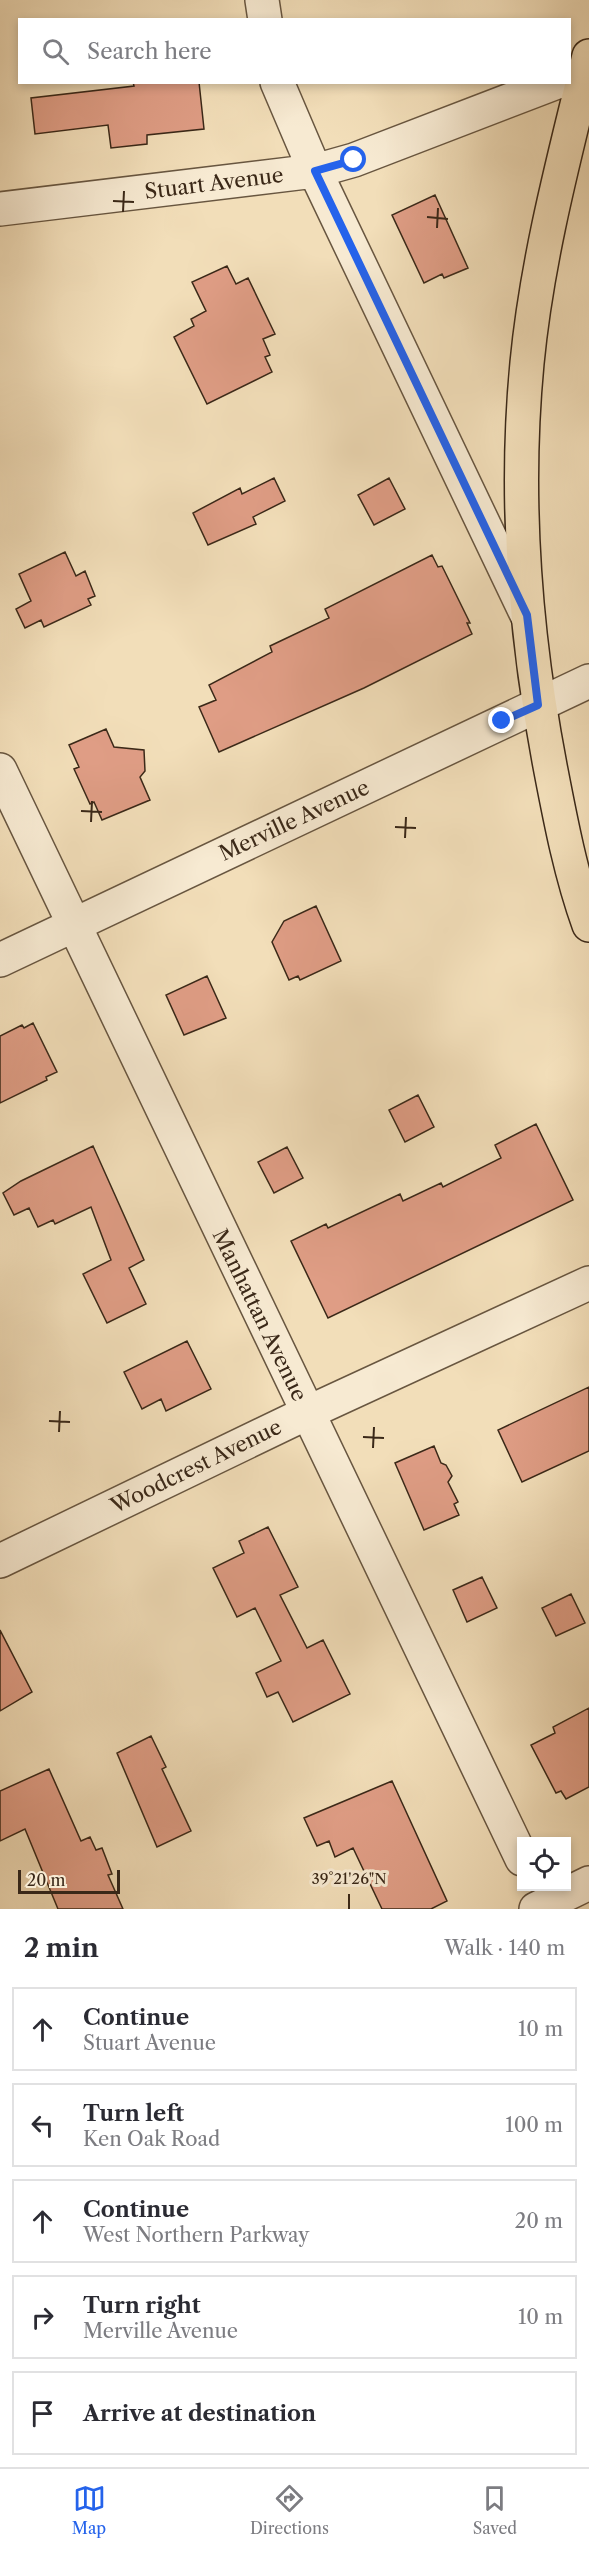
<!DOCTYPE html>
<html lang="en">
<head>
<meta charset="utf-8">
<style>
  body { margin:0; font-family:"Libre Caslon Text",serif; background:#f2f2f3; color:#2b2b33 }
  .controls { position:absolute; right:18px; bottom:18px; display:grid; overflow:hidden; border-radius:0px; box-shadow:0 3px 9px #0003 }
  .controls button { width:54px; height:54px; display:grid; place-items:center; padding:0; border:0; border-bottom:2px solid #e1e1e2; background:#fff; color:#2b2b33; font:30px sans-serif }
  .scale { position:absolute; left:18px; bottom:15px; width:102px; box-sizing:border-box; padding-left:6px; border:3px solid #3a2818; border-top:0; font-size:16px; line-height:21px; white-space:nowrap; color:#3a2818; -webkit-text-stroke:4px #f7ead2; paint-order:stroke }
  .stop { position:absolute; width:18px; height:18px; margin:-14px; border:4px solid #2563eb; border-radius:50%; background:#fff }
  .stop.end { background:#2563eb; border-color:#fff; box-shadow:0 2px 6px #0008 }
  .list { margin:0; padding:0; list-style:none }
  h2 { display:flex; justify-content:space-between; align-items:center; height:78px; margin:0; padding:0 24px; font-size:26px }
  h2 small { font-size:20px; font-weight:400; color:#7c7c81 }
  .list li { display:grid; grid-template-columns:39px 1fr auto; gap:18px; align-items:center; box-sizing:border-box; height:84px; margin:0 12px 12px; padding:0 12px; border:2px solid #e1e1e2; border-radius:0px }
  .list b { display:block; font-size:22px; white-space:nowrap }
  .list p { margin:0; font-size:20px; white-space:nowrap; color:#7c7c81 }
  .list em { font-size:20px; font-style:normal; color:#7c7c81 }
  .icon { flex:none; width:33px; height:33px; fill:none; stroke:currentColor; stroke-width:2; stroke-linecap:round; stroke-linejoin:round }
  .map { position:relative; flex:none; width:589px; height:1909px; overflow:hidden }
  .search { position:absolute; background:#fff; box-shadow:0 3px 9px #0003; left:18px; right:18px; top:18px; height:66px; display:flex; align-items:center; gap:15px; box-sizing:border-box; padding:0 21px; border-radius:0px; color:#7c7c81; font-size:22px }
  .sheet { height:558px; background:#fff }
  nav { display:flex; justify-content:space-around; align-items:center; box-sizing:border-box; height:84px; border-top:2px solid #e1e1e2; background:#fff; font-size:16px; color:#7c7c81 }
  nav a { display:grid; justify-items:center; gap:3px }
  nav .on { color:#2563eb }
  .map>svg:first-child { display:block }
  .building { fill:#df9d85; stroke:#3a2818; stroke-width:1.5 }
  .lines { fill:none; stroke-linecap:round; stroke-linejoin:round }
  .street-casing { stroke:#685640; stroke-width:36 }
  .primary-casing { stroke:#3a2818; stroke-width:36 }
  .street { stroke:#f7ead2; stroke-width:33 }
  .primary { stroke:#f2deb9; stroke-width:33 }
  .route { stroke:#2563eb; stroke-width:8 }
  .ticks { fill:none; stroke:#3a2818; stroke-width:2 }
  .labels { text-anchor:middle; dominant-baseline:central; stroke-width:6; stroke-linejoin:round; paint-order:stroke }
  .street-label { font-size:21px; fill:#3a2818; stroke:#f7ead2 }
  .ticks-label { font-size:15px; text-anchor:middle; fill:#3a2818; stroke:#f7ead2; stroke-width:6; stroke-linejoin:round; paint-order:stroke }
</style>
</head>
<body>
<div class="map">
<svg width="589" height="1909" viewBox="0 0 589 1909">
  <rect width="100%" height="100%" fill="#f2deb9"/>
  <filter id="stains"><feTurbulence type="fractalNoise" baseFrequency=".00333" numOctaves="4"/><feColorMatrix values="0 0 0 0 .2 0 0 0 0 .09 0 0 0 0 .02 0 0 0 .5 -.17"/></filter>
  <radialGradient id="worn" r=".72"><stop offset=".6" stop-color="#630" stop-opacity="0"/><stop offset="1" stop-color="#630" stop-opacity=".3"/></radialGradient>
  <path class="building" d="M 133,82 L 199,82 L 204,129 L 147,135 L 147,144 L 111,148 L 108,125 L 35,134 L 31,98 L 134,86 Z
    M 435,195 L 468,268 L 444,278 L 442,274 L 424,283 L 392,215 Z
    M 227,266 L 236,284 L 248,278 L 275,334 L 263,339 L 270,355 L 265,357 L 272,372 L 207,404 L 174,337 L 194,326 L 191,319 L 206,311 L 192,282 Z
    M 274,478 L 285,501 L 253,517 L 256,524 L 208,545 L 193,513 L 240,488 L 242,494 Z
    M 389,478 L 405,509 L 374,525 L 358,495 Z
    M 65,552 L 76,576 L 85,571 L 95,596 L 88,599 L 91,605 L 44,627 L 41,620 L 25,628 L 16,609 L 31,601 L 19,574 Z
    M 432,555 L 438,567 L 442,566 L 470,623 L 467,623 L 472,634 L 364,688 L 219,752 L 199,707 L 216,700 L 209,685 L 272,652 L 270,646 L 329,618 L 325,609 Z
    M 106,729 L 114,747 L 144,750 L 145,771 L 140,777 L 150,800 L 102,820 L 94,802 L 90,804 L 74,769 L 79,767 L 69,745 Z
    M 316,906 L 341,961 L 300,980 L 298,976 L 289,980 L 272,942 L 284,921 Z
    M 207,976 L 226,1018 L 184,1035 L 166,995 Z
    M 33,1023 L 57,1072 L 46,1077 L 47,1080 L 0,1103 L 0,1036 L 22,1025 L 24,1028 Z
    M 418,1095 L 434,1127 L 405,1142 L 389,1110 Z
    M 536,1124 L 573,1200 L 328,1318 L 291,1241 L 326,1224 L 328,1228 L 400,1194 L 403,1201 L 441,1183 L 443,1187 L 501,1158 L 495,1145 Z
    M 93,1146 L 144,1260 L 129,1268 L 146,1304 L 107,1323 L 83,1274 L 111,1260 L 91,1207 L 55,1224 L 53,1220 L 38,1227 L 29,1208 L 14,1215 L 3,1193 L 21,1181 Z
    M 287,1147 L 303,1178 L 274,1193 L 258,1162 Z
    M 187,1341 L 211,1389 L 166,1411 L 161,1399 L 142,1409 L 124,1372 Z
    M 589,1387 L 589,1451 L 522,1482 L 498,1430 Z
    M 434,1446 L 441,1463 L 446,1465 L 452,1476 L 448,1482 L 458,1502 L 454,1504 L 459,1515 L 424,1530 L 395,1463 Z
    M 268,1527 L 298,1587 L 280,1595 L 307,1648 L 323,1640 L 350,1694 L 293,1722 L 278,1692 L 267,1697 L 256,1673 L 281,1661 L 255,1608 L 237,1617 L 213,1568 L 244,1553 L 239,1541 Z
    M 482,1577 L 497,1608 L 467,1622 L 453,1590 Z
    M 571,1594 L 585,1623 L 556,1636 L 542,1608 Z
    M 0,1630 L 32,1692 L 0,1711 Z
    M 589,1708 L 589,1787 L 566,1799 L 561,1791 L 556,1793 L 531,1745 L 555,1733 L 553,1727 Z
    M 151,1736 L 166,1767 L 162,1769 L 191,1831 L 157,1847 L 117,1753 Z
    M 49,1769 L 81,1841 L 90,1837 L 96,1850 L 102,1848 L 112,1874 L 108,1875 L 123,1909 L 58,1909 L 25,1829 L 0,1841 L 0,1791 Z
    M 392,1781 L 447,1901 L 431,1909 L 382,1909 L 353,1848 L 335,1857 L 329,1841 L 317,1846 L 304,1818 Z"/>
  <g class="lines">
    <g class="street-casing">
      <path id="street" d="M 262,0 L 265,20
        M 277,82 L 315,171 L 527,615
        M 0,209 L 315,171 L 354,160 L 557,82
        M 0,770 L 522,1859
        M 0,960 L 589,681
        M 0,1561 L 307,1413 L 589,1283
        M 536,1909 L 589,1883"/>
    </g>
    <g class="primary-casing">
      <path id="primary" d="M 589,56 C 564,158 537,259 527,363 C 514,499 525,637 551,771 C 561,823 571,875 589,925"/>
    </g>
    <use href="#street" class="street"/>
    <use href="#primary" class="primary"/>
  </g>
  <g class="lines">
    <path class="route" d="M 354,160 L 315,171 L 527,615 L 538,705 L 502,721"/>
  </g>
  <path class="ticks" d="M 113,201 L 134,202M 123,212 L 124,191M 427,217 L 448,219M 437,228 L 438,208M 81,811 L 102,812M 91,822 L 92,801M 395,827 L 416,828M 405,838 L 406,817M 49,1421 L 70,1422M 59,1432 L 60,1411M 363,1437 L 384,1438M 373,1448 L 374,1427M 349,1909 L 349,1894"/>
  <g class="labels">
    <g class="street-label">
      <text transform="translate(214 183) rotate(-7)">Stuart Avenue</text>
      <text transform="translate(294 820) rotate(-25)">Merville Avenue</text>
      <text transform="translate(260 1315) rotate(64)">Manhattan Avenue</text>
      <text transform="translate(196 1466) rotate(-26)">Woodcrest Avenue</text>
    </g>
  </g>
  <g class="ticks-label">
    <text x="349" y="1884">39°21'26"N</text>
  </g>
  <rect width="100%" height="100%" filter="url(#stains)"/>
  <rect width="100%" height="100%" fill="url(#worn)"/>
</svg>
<div class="controls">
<button><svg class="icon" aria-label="locate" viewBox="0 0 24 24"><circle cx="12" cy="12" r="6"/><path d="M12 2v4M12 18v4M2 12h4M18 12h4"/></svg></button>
</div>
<div class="scale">20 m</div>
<div class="stop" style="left:354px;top:160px"></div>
<div class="stop end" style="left:502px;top:721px"></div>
<div class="search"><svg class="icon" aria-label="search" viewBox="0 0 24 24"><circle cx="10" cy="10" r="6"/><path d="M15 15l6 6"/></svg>Search here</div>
</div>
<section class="sheet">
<h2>2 min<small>Walk · 140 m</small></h2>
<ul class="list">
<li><svg class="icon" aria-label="ahead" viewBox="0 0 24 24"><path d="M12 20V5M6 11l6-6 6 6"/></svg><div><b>Continue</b><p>Stuart Avenue</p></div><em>10 m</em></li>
<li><svg class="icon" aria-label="left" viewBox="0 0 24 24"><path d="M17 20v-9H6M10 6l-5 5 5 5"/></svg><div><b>Turn left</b><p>Ken Oak Road</p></div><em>100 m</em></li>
<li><svg class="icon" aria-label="ahead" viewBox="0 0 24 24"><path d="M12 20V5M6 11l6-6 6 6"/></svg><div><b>Continue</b><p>West Northern Parkway</p></div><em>20 m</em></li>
<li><svg class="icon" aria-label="right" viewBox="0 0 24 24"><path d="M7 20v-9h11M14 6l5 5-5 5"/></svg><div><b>Turn right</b><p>Merville Avenue</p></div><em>10 m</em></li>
<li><svg class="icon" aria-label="arrive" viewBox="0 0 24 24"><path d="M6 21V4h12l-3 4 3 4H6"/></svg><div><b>Arrive at destination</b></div></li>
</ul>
</section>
<nav>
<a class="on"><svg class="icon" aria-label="map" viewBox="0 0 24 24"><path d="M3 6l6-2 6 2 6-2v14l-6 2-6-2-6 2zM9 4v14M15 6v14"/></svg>Map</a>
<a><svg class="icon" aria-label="directions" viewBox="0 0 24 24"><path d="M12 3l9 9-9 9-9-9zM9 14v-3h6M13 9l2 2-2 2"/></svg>Directions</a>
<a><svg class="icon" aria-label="saved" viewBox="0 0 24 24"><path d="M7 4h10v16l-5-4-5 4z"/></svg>Saved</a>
</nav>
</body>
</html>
